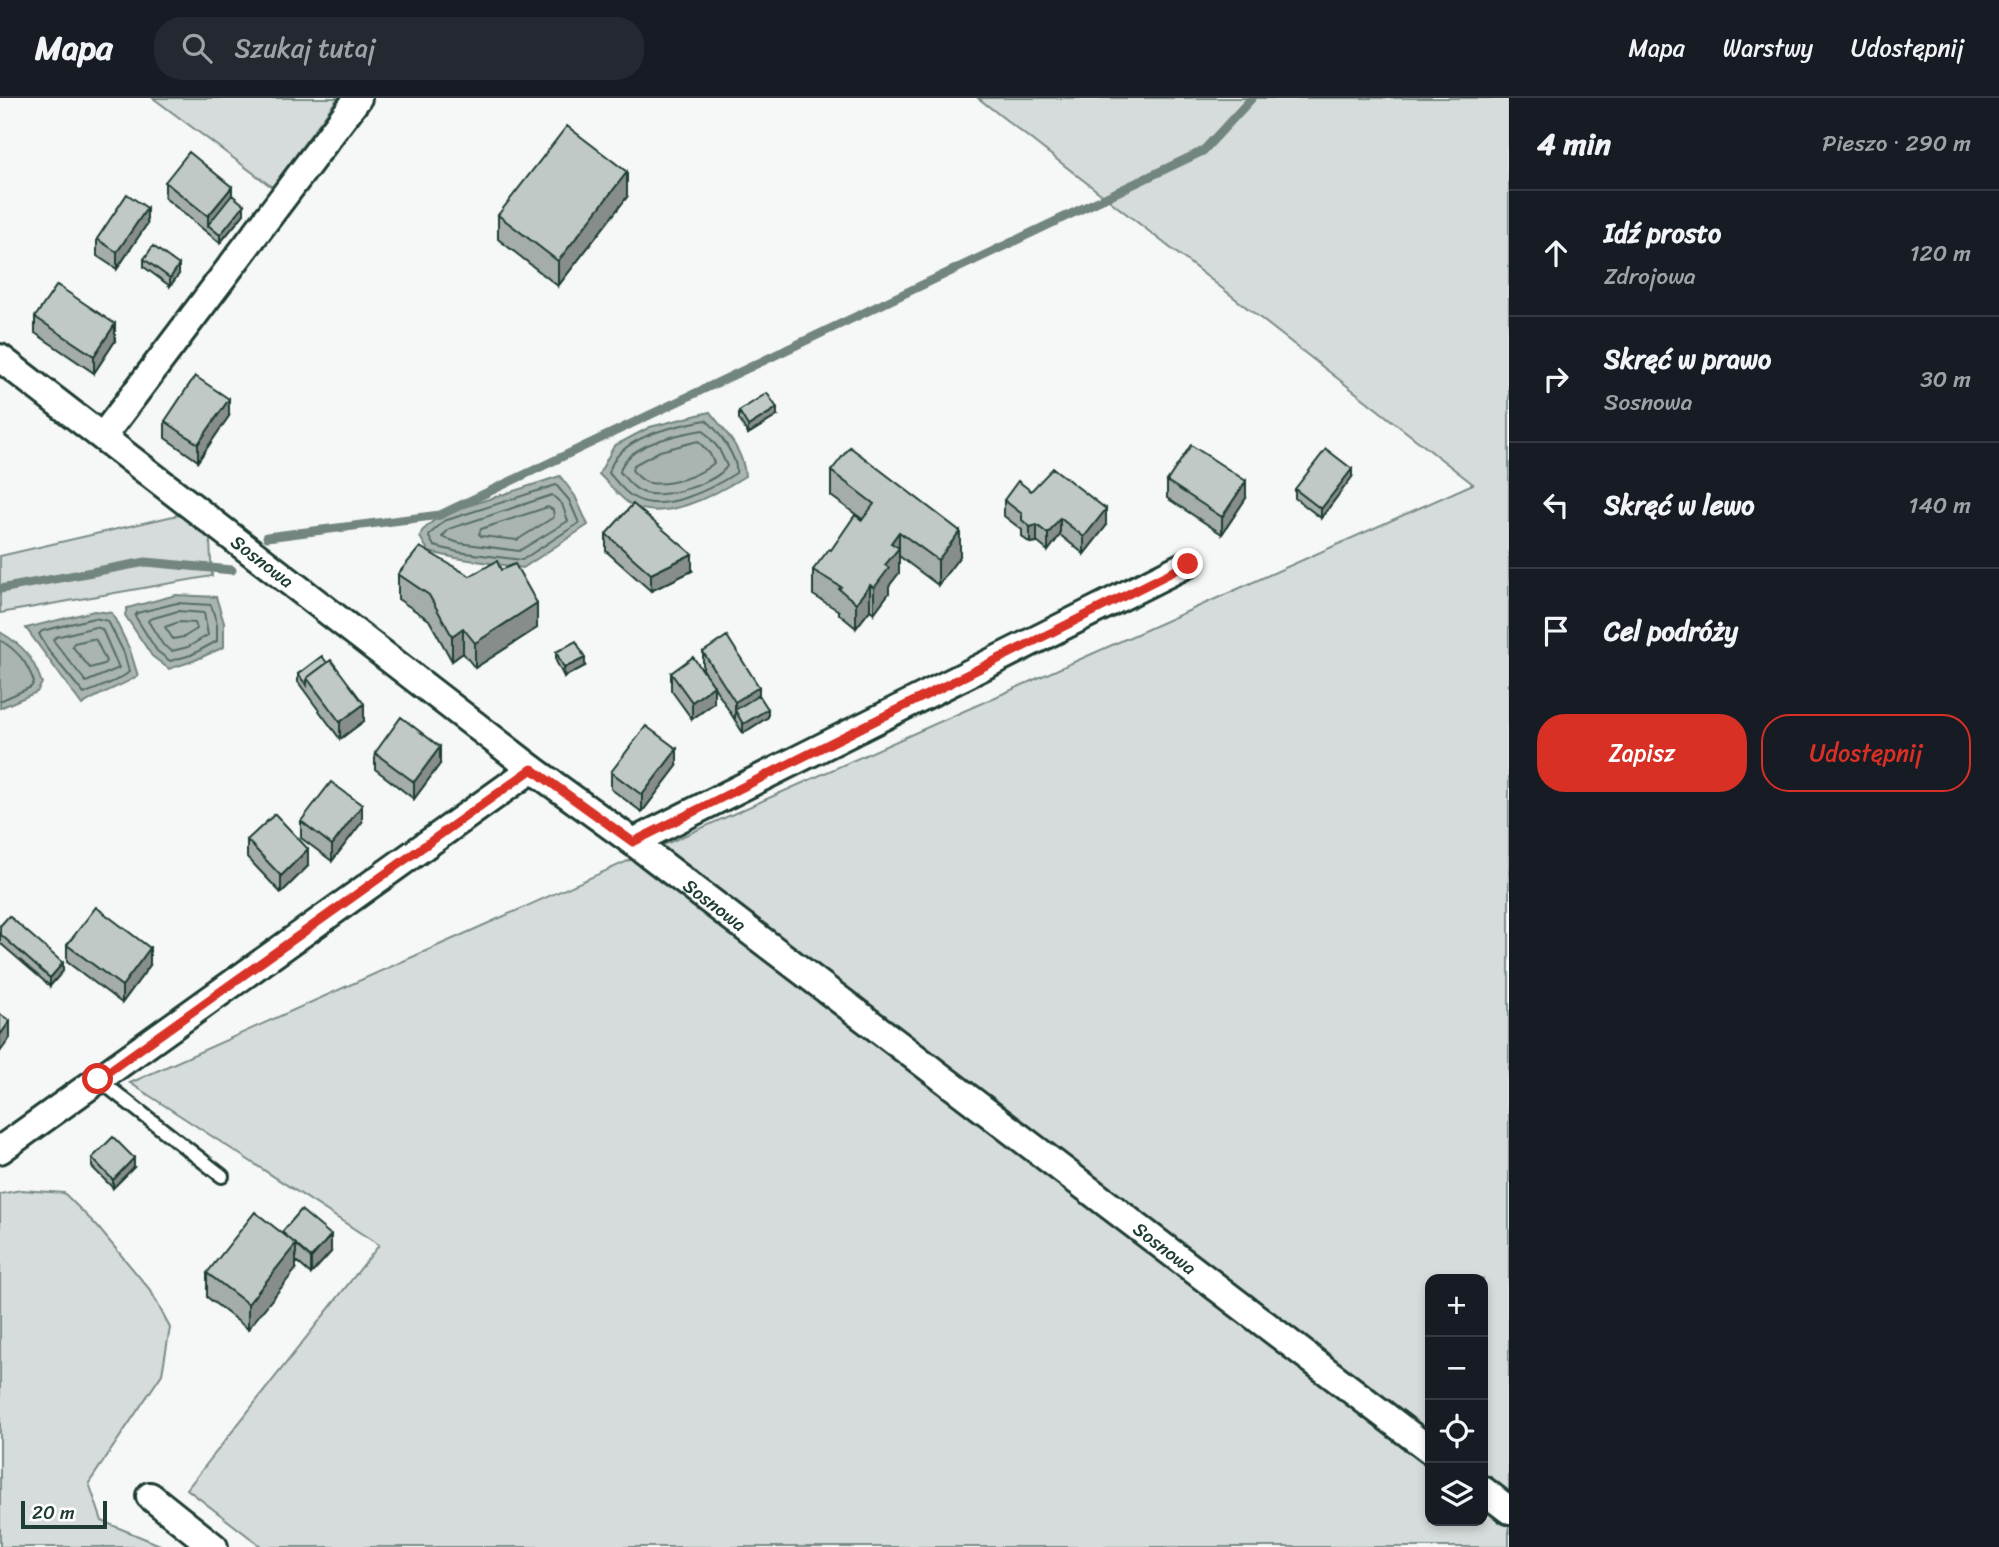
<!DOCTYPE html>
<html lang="pl">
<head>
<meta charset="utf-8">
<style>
  body { margin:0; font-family:Sriracha,sans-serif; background:#242831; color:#f1f3f6 }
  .controls { position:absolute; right:21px; bottom:21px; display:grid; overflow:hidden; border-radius:14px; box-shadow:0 4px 10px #0003 }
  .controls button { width:63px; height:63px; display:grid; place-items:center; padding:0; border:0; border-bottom:2px solid #363941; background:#171b24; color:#f1f3f6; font:35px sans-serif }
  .scale { position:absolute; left:21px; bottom:18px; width:86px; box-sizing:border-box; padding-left:7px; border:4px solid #1f3d34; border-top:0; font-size:19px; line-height:24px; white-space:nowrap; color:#1f3d34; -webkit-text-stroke:5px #fff; paint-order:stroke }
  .stop { position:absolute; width:21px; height:21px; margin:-16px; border:5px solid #d93025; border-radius:50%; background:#fff }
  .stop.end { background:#d93025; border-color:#fff; box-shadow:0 2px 7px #0008 }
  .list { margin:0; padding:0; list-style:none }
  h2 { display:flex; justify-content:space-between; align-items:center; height:91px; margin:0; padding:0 28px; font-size:30px }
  h2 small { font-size:23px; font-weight:400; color:#9ea1a6 }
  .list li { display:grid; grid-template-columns:46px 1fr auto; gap:21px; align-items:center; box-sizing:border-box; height:126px; padding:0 28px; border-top:2px solid #363941 }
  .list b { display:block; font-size:26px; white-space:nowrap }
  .list p { margin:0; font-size:23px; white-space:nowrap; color:#9ea1a6 }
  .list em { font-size:23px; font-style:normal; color:#9ea1a6 }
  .actions { display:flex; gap:14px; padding:21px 28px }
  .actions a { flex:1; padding:16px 0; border:2px solid #d93025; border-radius:28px; text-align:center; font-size:24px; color:#d93025 }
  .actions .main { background:#d93025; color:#fff }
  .icon { flex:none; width:38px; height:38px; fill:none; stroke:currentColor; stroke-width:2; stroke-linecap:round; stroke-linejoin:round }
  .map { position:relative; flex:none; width:1509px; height:1449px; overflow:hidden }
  header { display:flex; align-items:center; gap:42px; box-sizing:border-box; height:98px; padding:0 35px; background:#171b24; border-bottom:2px solid #363941 }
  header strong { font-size:33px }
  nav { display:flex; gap:38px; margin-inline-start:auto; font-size:24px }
  .search { width:490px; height:63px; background:#242831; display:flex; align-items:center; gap:18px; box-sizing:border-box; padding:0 24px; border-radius:28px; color:#9ea1a6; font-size:26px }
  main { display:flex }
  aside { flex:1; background:#171b24 }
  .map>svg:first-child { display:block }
  .green { fill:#d6dcdb; stroke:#7a8c88; stroke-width:2; fill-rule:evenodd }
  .water { fill:#aab5b1; stroke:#72857f; stroke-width:2 }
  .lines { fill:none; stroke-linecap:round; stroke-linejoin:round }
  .shore { stroke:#576d66; stroke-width:2 }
  .stream { stroke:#72857f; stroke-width:9 }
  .service-casing { stroke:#1f3d34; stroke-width:18 }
  .minor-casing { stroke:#1f3d34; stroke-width:32 }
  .service { stroke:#fff; stroke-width:12 }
  .minor { stroke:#fff; stroke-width:26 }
  .wall { fill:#a5adaa; stroke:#1f3d34; stroke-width:2 }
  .shaded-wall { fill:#868d8b; stroke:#1f3d34; stroke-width:2 }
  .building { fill:#c0c9c6; stroke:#1f3d34; stroke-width:2 }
  .route { stroke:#d93025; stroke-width:9 }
  .labels { text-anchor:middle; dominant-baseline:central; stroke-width:6; stroke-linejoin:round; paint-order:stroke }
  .street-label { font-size:19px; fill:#1f3d34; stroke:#fff }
</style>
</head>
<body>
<header>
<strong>Mapa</strong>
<div class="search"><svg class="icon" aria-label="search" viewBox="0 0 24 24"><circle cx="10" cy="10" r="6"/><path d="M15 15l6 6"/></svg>Szukaj tutaj</div>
<nav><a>Mapa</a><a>Warstwy</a><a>Udostępnij</a></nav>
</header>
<main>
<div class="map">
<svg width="1509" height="1449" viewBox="0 0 1509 1449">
  <rect width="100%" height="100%" fill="#f6f7f7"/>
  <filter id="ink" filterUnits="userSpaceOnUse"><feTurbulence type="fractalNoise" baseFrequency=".0143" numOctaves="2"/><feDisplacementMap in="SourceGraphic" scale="14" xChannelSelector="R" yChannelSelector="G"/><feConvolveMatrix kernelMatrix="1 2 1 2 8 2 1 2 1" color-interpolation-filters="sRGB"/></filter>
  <g filter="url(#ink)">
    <path class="green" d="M 153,0 L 338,0 L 272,89 Z
      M 978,0 L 1509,0 L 1509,1449 L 262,1449 L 187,1391 L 379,1147 L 130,985 L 1473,386 ZM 1430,1181 L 1483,1181 L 1483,1423 L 1430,1423 Z
      M 208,410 L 212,478 L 0,515 L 0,458 Z
      M 21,1092 L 64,1095 L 96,1127 L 151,1193 L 170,1230 L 162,1276 L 89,1385 L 102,1423 L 165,1449 L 0,1449 L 0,1096 Z"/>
    <path class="water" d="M 710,314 C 725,333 744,353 745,378 C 717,396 659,428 627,404 C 617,396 608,385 599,376 L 614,348 L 650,329 Z
      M 560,378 L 575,398 L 588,427 L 523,470 L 456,460 L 429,454 L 420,439 L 422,433 L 440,417 Z
      M 176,497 L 216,499 L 224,525 L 224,549 L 193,563 L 169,571 L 152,558 L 125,517 L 127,510 Z
      M 94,513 L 112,515 L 130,552 L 138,578 C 119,589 100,595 82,607 L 26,530 Z
      M 0,534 C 24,548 32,558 42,585 L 37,594 L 0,610 Z"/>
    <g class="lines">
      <path class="shore" d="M 706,322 C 717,331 739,361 736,375 C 711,391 662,417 633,399 C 624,394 616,383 609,375 C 616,339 674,328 706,322 Z
        M 703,332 L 719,351 L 727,368 C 717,385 665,401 645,395 C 634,392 627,382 620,374 C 625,347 679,336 703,332 Z
        M 698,343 L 710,356 L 714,365 C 699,378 670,388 650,385 C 642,384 637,377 632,372 L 634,367 L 660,353 Z
        M 556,387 L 569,402 L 579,425 L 522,462 L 458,454 L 434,448 L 429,439 L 430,436 L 444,423 Z
        M 552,397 L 562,406 L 568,423 L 519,453 L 459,445 L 442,439 L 449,431 Z
        M 548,409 L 553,412 L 554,419 L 517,442 L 481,438 L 479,436 L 481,431 Z
        M 177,505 L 211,507 L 217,526 L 217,543 L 191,557 L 170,563 L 157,553 L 135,518 L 137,515 Z
        M 178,513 L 204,515 L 208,537 L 188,549 L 172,553 L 163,547 L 148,523 L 150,521 Z
        M 94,520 L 108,523 L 124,555 L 129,574 C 118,584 98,589 84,596 L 48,552 L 39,536 L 42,533 Z
        M 179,524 L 195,525 L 197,531 L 184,539 L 173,541 L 165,529 Z
        M 95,529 L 102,531 L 119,570 L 86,584 L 53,542 L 56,539 Z
        M 92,541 L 96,542 L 106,563 L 104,566 L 90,570 L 72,548 L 74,545 Z
        M 0,542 C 18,553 27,564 34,584 L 31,589 L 0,603"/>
      <path class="stream" d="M 267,439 L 440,417 L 1203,53 L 1252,0
        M 0,491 L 146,464 L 232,472"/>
      <g class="service-casing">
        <path id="service" d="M 98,981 L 222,1078"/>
      </g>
      <g class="minor-casing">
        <g id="minor">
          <path id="s1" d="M 0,260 L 532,671 L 633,744 L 1430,1352"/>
          <path d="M 103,338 L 358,0"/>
          <path d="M 633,744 L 1187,466"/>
          <path d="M 0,1052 L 532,671"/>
          <path d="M 1483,1392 L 1509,1412"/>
          <path d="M 150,1398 L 214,1449"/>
        </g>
      </g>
      <use href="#service" class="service"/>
      <use href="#minor" class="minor"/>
    </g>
    <path class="wall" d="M 165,84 L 232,97 L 244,116 L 220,145 L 165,100 Z
      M 627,99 L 558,188 L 498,141 L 498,117 Z
      M 147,126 L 117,171 L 97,158 L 97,141 Z
      M 144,161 L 179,176 L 170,188 L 144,169 Z
      M 35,219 L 115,243 L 94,275 L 35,235 Z
      M 739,313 L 777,318 L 748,336 L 739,321 Z
      M 229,318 L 198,363 L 165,340 L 165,323 Z
      M 831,373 L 960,458 L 938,487 L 899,458 L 899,475 L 889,488 L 889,495 L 874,515 L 870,512 L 856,530 L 839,516 L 839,513 L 813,497 L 813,472 L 862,421 L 831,398 Z
      M 1352,379 L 1321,420 L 1295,400 L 1295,391 Z
      M 1167,383 L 1246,400 L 1222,436 L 1167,400 Z
      M 1031,393 L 1106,428 L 1084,456 L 1060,437 L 1048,453 L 1037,444 L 1030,445 L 1022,439 L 1022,432 L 1004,418 L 1004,402 Z
      M 606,436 L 692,473 L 651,493 L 606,453 Z
      M 501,472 L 537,530 L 475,570 L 463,555 L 452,563 L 429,522 L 398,501 L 398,476 L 470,478 Z
      M 556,554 L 585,568 L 564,579 L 556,563 Z
      M 703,554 L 759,597 L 768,619 L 743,635 L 703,571 Z
      M 327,565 L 364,623 L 340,641 L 298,584 L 298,576 Z
      M 671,575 L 714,605 L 692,621 L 671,592 Z
      M 375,655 L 440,666 L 414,701 L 375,671 Z
      M 677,668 L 642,714 L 611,691 L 611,674 Z
      M 301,723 L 362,724 L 332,763 L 301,740 Z
      M 247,742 L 308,768 L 281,795 L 247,759 Z
      M 0,828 L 63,873 L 50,888 L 0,845 Z
      M 67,847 L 150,867 L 122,905 L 67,864 Z
      M 92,1060 L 134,1069 L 113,1090 L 92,1069 Z
      M 282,1135 L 331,1154 L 311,1176 L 296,1163 L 296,1171 L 248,1231 L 207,1199 L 207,1175 Z"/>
    <path class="shaded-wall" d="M 627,74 L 627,99 L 558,188 L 558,163 Z
      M 232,89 L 232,106 L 208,127 L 208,118 Z
      M 244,107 L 244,116 L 220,145 L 220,137 Z
      M 147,110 L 147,126 L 117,171 L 117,154 Z
      M 179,167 L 179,176 L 170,188 L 170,180 Z
      M 115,226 L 115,243 L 94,275 L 94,258 Z
      M 229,301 L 229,318 L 198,363 L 198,346 Z
      M 777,310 L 777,318 L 748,336 L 748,328 Z
      M 1352,371 L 1352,379 L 1321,420 L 1321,411 Z
      M 1246,383 L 1246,400 L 1222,436 L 1222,419 Z
      M 1106,411 L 1106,428 L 1084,456 L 1084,439 Z
      M 1060,420 L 1060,437 L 1048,453 L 1048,436 Z
      M 1037,427 L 1037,444 L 1030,445 L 1030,429 Z
      M 960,433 L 960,458 L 938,487 L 938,462 Z
      M 899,434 L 899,475 L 889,488 L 889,495 L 874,515 L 874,490 L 885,467 L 891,445 Z
      M 692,456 L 692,473 L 651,493 L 651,476 Z
      M 870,487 L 870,512 L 856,530 L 856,505 Z
      M 537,505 L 537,530 L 475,570 L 475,545 Z
      M 463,530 L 463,555 L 452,563 L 452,538 Z
      M 585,560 L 585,568 L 564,579 L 564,570 Z
      M 714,588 L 714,605 L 692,621 L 692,604 Z
      M 759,589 L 759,605 L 735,612 L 735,621 L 735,604 Z
      M 364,606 L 364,623 L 340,641 L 340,624 Z
      M 768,611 L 768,619 L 743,635 L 743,626 Z
      M 440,649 L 440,666 L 414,701 L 414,684 Z
      M 677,651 L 677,668 L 642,714 L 642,697 Z
      M 362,707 L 362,724 L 332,763 L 332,747 Z
      M 308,751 L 308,768 L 281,795 L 281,778 Z
      M 150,850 L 150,867 L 122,905 L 122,888 Z
      M 63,865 L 63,873 L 50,888 L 50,880 Z
      M 10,923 L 10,940 L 0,954 L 0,937 Z
      M 134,1060 L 134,1069 L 113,1090 L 113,1082 Z
      M 331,1137 L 331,1154 L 311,1176 L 311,1160 Z
      M 296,1146 L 296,1171 L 248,1231 L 248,1206 Z"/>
    <path class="building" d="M 567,28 L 627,74 L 558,163 L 498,117 Z
      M 189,54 L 232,89 L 208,118 L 165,84 Z
      M 127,96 L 147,110 L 117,154 L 97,141 Z
      M 232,97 L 244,107 L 220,137 L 208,127 Z
      M 153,148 L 179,167 L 170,180 L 144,161 Z
      M 57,187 L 115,226 L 94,258 L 35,219 Z
      M 195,278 L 229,301 L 198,346 L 165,323 Z
      M 767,295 L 777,310 L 748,328 L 739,313 Z
      M 1191,347 L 1246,383 L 1222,419 L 1167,383 Z
      M 850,349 L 960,433 L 938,462 L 899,434 L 891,445 L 899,450 L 885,467 L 889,470 L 874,490 L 870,487 L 856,505 L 839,491 L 841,489 L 813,472 L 829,451 L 831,452 L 855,417 L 862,422 L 874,406 L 831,373 Z
      M 1326,351 L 1352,371 L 1321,411 L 1295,391 Z
      M 1053,370 L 1106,411 L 1084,439 L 1060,420 L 1048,436 L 1037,427 L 1030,429 L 1022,422 L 1022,416 L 1004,402 L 1018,383 L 1031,393 Z
      M 633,406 L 692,456 L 651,476 L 606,436 Z
      M 420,449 L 470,478 L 497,463 L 501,472 L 515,466 L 537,505 L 475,545 L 463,530 L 452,538 L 429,497 L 398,476 Z
      M 727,538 L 759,589 L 735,604 L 703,554 Z
      M 576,543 L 585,560 L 564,570 L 556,554 Z
      M 322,558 L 327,565 L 307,580 L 307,588 L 298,576 Z
      M 693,559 L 714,588 L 692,604 L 671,575 Z
      M 331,562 L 364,606 L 340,624 L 307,580 Z
      M 759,597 L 768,611 L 743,626 L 735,612 Z
      M 401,619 L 440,649 L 414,684 L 375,655 Z
      M 646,628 L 677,651 L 642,697 L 611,674 Z
      M 331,684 L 362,707 L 332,747 L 301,723 Z
      M 275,716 L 308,751 L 281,778 L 247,742 Z
      M 96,809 L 150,850 L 122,888 L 67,847 Z
      M 9,818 L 63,865 L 50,880 L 0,836 L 0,828 Z
      M 0,916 L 10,923 L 0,937 Z
      M 113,1039 L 134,1060 L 113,1082 L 92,1060 Z
      M 301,1112 L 331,1137 L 311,1160 L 282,1134 Z
      M 255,1114 L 296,1146 L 248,1206 L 207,1175 Z"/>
  </g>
  <g class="lines" filter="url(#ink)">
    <path class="route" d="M 98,981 L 532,671 L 633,744 L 1188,466"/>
  </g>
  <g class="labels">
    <g class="street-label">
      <text stroke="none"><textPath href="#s1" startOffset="332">Sosnowa</textPath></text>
      <text stroke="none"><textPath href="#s1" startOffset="900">Sosnowa</textPath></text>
      <text stroke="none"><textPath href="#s1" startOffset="1466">Sosnowa</textPath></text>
    </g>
  </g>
</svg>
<div class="controls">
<button>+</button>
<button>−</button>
<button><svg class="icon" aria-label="locate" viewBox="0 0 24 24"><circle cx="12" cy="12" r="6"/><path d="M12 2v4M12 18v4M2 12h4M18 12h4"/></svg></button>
<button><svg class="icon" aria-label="layers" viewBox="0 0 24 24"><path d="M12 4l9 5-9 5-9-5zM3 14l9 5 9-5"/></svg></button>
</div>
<div class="scale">20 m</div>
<div class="stop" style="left:98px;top:981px"></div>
<div class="stop end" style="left:1188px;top:466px"></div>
</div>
<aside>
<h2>4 min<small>Pieszo · 290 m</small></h2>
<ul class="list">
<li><svg class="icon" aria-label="ahead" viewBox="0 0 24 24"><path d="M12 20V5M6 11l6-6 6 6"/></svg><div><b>Idź prosto</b><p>Zdrojowa</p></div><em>120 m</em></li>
<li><svg class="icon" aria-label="right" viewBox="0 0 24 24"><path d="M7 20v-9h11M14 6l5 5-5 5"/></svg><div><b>Skręć w prawo</b><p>Sosnowa</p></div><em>30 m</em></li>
<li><svg class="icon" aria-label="left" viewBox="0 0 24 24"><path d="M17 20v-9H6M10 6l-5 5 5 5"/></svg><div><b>Skręć w lewo</b></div><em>140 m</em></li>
<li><svg class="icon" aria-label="arrive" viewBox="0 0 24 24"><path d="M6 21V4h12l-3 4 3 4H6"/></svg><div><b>Cel podróży</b></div></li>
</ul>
<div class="actions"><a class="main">Zapisz</a><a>Udostępnij</a></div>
</aside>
</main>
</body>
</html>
